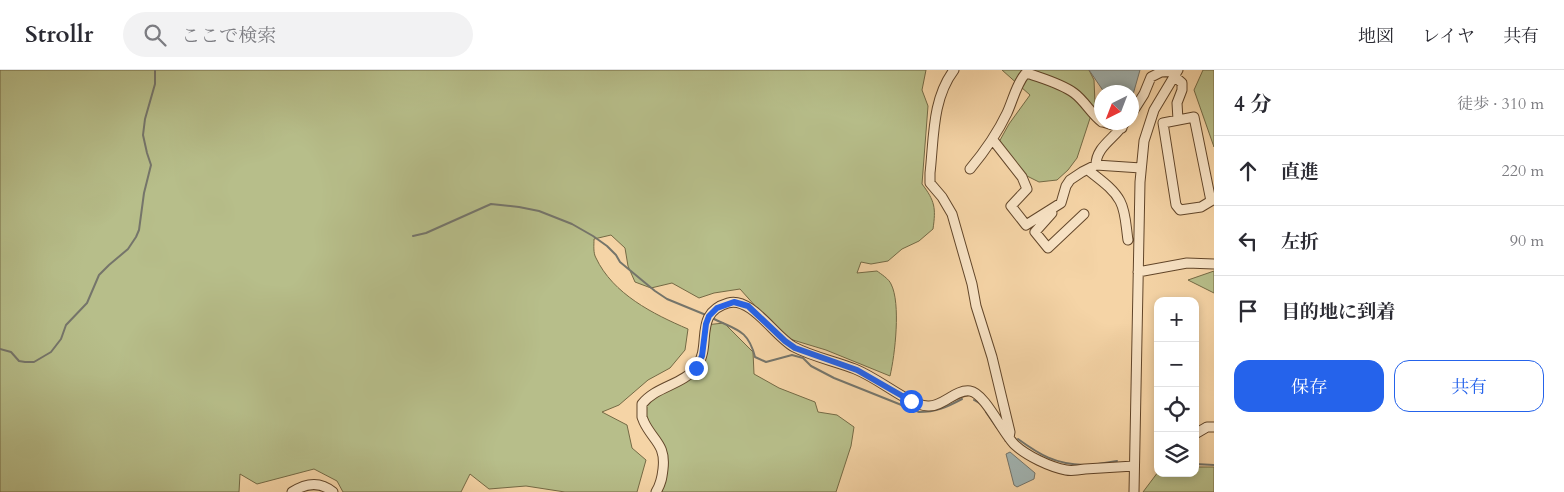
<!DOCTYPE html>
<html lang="ja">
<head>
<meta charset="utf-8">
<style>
  body { margin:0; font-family:Cardo,"Noto Serif JP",serif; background:#f2f2f3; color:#2b2b33 }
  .controls { position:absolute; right:15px; bottom:15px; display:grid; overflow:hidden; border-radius:10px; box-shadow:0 2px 8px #0003 }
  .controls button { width:45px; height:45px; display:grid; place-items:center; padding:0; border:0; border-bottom:1px solid #e1e1e2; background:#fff; color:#2b2b33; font:25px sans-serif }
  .compass { position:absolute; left:1094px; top:15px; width:45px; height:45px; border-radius:50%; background:#fff; box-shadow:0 2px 8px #0003; rotate:222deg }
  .stop { position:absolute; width:15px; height:15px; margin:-11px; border:4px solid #2563eb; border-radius:50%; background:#fff }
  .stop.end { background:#2563eb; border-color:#fff; box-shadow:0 1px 5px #0008 }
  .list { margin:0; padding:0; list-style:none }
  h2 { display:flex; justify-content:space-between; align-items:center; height:65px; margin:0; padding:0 20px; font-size:21px }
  h2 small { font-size:16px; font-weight:400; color:#7c7c81 }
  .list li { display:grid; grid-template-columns:32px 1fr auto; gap:15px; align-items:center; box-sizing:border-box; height:70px; padding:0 20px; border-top:1px solid #e1e1e2 }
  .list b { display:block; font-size:19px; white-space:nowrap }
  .list em { font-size:16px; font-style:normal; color:#7c7c81 }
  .actions { display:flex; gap:10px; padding:15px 20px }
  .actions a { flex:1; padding:11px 0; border:1px solid #2563eb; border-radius:15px; text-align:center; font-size:18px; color:#2563eb }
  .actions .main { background:#2563eb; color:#fff }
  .icon { flex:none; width:28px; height:28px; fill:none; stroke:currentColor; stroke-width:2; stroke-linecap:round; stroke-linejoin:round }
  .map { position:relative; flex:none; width:1214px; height:422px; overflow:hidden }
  header { display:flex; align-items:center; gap:30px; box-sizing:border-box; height:70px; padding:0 25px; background:#fff; border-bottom:1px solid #e1e1e2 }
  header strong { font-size:24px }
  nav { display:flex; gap:28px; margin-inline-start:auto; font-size:18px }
  .search { width:350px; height:45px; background:#f2f2f3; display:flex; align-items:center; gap:12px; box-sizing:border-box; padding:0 18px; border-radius:28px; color:#7c7c81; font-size:19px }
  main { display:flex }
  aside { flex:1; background:#fff }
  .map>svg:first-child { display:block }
  .green { fill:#b7be8a; stroke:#746a45 }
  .water { fill:#a2b5b3; stroke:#75756b }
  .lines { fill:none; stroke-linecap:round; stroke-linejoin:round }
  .stream { stroke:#75756b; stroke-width:2 }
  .minor-casing { stroke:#62462a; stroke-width:11 }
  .minor { stroke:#f8e3c5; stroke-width:9 }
  .route { stroke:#2563eb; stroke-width:6 }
</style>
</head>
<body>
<header>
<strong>Strollr</strong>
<div class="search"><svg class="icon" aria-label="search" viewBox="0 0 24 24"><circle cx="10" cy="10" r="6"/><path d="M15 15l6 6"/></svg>ここで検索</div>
<nav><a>地図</a><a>レイヤ</a><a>共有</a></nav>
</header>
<main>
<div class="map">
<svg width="1214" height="422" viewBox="0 0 1214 422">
  <rect width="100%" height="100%" fill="#f5d4a6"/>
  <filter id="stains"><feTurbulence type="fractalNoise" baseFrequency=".004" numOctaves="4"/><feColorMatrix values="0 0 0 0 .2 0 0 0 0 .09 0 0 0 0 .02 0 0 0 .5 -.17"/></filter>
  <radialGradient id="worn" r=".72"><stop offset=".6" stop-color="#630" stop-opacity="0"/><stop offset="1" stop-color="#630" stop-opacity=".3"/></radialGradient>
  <path class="green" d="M 0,0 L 926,0 L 922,20 L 928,36 L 922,114 C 935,131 936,138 933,159 L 919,171 L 902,179 L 888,191 L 871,194 L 861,192 L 857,203 L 877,201 C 881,204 889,209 891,214 C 901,233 895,285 890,306 L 826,280 L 783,267 L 740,219 L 714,223 L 699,228 L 672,213 L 651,218 L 635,212 L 628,196 L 625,178 L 611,165 L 594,169 C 594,175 593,183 596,188 C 613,224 653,244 688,259 L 685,280 L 670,298 L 648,310 L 619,335 L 602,342 L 627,355 L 632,378 L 646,390 L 637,422 L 565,422 L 526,416 L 489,419 L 470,404 L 461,422 L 343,422 L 337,411 L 314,399 L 257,414 L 240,404 L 239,422 L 0,422 Z
    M 1002,0 L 1089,0 L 1094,10 L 1095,33 L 1077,88 L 1068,100 L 1057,110 L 1039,112 L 1023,104 L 999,72 L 1009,54 L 1030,25 Z
    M 1203,0 L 1214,0 L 1214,77 L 1194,20 Z
    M 1214,201 L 1214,223 L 1188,210 Z
    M 724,253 L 753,282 L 754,304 L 779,318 L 815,332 L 818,342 L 837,345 L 854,357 L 851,376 L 836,422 L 658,422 L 665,379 L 652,359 L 643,341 L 645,327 L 683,307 L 698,293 L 705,255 Z
    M 1195,397 L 1214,397 L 1214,422 L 1143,422 L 1158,402 L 1195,403 Z"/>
  <path class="water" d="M 1089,0 L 1140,0 L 1132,28 L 1132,22 L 1104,22 Z
    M 1010,382 L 1035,403 L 1034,409 L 1017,417 L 1014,415 L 1006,384 Z"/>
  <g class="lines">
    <path class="stream" d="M 413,166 L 426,163 L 491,134 L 519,137 L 539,141 L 572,154 L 593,166 L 607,176 L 616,185 L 620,192 L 655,221 L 667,229 L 706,245
      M 712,248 C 736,260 748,259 755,287 L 766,292 L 792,285 L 803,288 L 811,296 L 834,308 L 919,342 C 936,342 947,337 962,329
      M 0,279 L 11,282 L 19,291 L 25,292 L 34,292 L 51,282 L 61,269 L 66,255 L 87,233 L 99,205 L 109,195 L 128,179 L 136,167 L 139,160 L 144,123 L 151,95 L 147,83 L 143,65 L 145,49 L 155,14 L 155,0
      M 974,330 L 981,334
      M 986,342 L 997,358
      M 1018,369 C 1040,385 1055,394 1084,395
      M 1098,394 L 1117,391
      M 1195,394 L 1214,395"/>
    <g class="minor-casing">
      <path id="minor" d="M 954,0 C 932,29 934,68 930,103 L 930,113 L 942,127 L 952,144 L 972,214 L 976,236 L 992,287 L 1010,362 L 1009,368
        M 1174,6 L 1182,13 L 1182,20 L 1177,33 L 1178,50
        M 1132,43 L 1144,24 L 1151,7 L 1161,2 L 1177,1
        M 1194,47 L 1211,131 L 1201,137 L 1180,140 L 1176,135 L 1163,53 Z
        M 1103,52 L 1122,58
        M 993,70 L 1022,107 L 1027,119 L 1011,136 L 1026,155 L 1061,133 L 1066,116 L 1070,110 L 1082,102 L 1096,95 L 1141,98
        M 1096,95 C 1096,76 1116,68 1125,52
        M 970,99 C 985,81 997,64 1007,43 C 1013,30 1016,15 1025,4 L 1030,4 C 1044,9 1062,14 1074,23 C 1085,31 1091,44 1102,52
        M 1088,100 C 1099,109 1113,118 1120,131 C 1126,142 1126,158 1128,170
        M 1052,143 L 1035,162 L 1048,178 L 1084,144
        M 1138,202 L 1187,193 L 1214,194
        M 1195,364 L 1207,357 L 1214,357
        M 292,422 C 306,413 320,411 333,422
        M 656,422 C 661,414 662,408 663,399 C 666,374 653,371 644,352 L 642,347 L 642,334 C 656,316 684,315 697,296 C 712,275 693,243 728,233 C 751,226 775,267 794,277 C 813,287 835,291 855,299 C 872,306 888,318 904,327 C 911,331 920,336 928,336 C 943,337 955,319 970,321 C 985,323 1003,364 1015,375 C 1027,386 1050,397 1066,400 C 1071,401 1079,400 1085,399 C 1101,398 1117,397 1134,396
        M 1134,422 L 1140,112 L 1144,71 L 1154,40 L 1178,0"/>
    </g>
    <use href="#minor" class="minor"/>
  </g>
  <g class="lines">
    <path class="route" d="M 696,298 L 702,286 L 706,254 L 709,246 L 717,238 L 734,232 L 748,236 L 785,271 L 795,278 L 857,300 L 911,331"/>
  </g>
  <rect width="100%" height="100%" filter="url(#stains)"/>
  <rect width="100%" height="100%" fill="url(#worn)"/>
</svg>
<div class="controls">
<button>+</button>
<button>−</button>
<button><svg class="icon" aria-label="locate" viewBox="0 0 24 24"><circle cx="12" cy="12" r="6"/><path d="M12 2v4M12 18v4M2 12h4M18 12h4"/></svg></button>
<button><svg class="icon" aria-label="layers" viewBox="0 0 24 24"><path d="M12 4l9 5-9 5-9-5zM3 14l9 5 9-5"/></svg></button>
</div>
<svg class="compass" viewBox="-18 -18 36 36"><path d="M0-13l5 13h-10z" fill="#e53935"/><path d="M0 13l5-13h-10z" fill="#7c7c81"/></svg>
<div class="stop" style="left:911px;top:331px"></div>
<div class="stop end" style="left:696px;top:298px"></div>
</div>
<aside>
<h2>4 分<small>徒歩 · 310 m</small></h2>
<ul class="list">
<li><svg class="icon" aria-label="ahead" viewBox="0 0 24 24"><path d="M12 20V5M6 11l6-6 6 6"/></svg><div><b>直進</b></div><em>220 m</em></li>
<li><svg class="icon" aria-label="left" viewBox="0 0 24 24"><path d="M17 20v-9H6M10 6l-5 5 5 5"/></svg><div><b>左折</b></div><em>90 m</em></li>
<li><svg class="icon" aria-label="arrive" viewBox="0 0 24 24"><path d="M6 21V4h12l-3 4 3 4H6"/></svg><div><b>目的地に到着</b></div></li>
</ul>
<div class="actions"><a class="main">保存</a><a>共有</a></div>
</aside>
</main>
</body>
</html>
